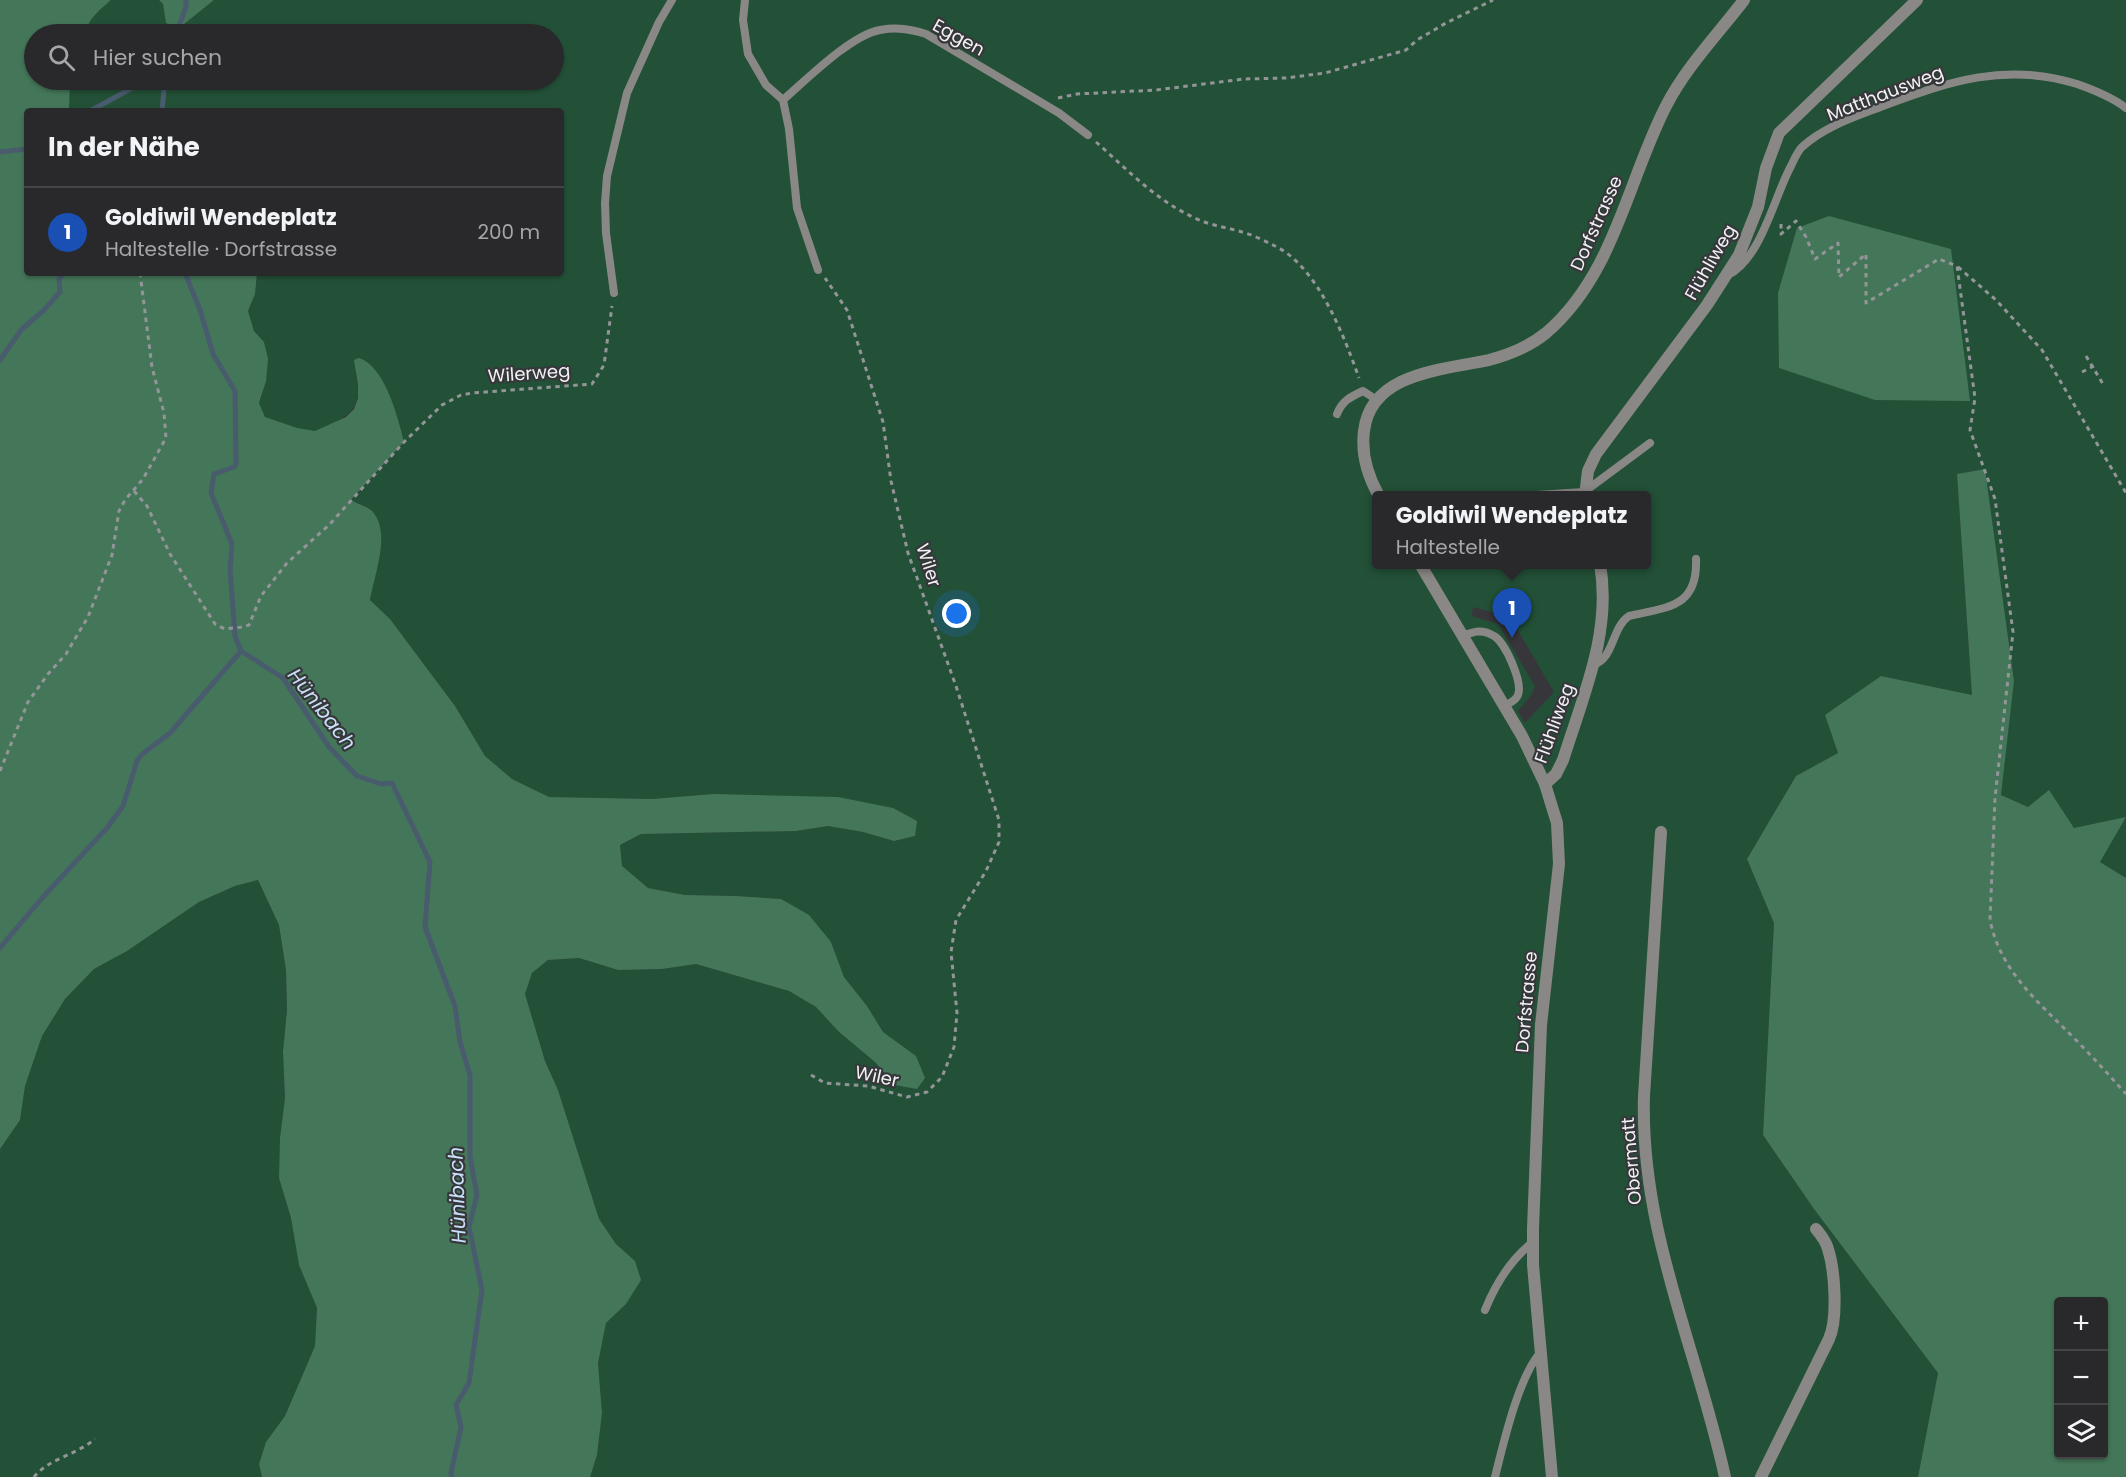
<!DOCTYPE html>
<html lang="de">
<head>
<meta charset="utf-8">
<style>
  body { margin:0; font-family:Poppins,sans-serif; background:#353538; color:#f1f3f6 }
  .controls { position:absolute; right:18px; bottom:18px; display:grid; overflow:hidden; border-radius:6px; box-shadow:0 2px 4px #0004 }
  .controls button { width:54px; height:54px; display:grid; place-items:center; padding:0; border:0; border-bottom:2px solid #454548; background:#29292c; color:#f1f3f6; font:30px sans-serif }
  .you { position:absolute; left:957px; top:614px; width:21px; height:21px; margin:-15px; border:4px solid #fff; border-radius:50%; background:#1a73e8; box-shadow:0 0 0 9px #1a73e833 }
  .badge { display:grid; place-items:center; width:39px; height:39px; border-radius:50%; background:#ef9ab8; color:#fff; font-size:20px; font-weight:700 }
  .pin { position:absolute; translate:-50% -50px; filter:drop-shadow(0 2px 3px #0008) }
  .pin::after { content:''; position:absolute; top:32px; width:21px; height:18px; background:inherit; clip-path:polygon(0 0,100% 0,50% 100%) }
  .popup { position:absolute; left:1372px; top:491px; width:279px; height:78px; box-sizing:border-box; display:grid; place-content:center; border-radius:6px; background:#29292c; filter:drop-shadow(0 2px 4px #0005); font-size:20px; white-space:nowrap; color:#a5a6a9 }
  .popup b { font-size:22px; color:#f1f3f6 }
  .popup::after { content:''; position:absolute; left:50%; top:100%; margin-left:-12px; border:12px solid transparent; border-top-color:#29292c }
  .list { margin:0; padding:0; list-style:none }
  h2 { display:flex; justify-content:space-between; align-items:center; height:78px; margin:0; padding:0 24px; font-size:26px }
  h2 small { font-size:20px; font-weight:400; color:#a5a6a9 }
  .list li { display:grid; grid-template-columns:39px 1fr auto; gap:18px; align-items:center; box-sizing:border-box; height:90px; padding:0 24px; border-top:2px solid #454548 }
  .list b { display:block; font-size:22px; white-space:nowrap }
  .list p { margin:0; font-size:20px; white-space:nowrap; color:#a5a6a9 }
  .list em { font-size:20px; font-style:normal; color:#a5a6a9 }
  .icon { flex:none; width:33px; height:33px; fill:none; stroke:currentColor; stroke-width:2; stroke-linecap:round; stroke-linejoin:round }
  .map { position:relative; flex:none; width:2126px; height:1477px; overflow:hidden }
  .search { position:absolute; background:#29292c; box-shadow:0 2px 4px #0004; left:24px; top:24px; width:540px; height:66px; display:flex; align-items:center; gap:15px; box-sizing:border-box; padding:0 21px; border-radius:33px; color:#a5a6a9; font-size:22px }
  .panel { position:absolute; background:#29292c; box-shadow:0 2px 4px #0004; left:24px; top:108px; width:540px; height:168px; border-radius:6px }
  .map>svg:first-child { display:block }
  .green { fill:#235137; fill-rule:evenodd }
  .forest { fill:#447759; fill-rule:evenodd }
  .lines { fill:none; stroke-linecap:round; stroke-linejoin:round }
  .stream { stroke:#485c6e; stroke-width:5 }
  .path { stroke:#949598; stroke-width:3; stroke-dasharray:4.5 4.5; stroke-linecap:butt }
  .service { stroke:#8a8886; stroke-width:8 }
  .minor { stroke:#8a8886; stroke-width:12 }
  .tertiary { stroke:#8a8886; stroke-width:12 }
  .labels { text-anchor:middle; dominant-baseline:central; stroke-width:4.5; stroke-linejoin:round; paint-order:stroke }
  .street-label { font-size:18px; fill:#f1f2f4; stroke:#37373b }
  .water-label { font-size:20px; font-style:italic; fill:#c8e1f8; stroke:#37373b }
</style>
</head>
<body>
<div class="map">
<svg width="2126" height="1477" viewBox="0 0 2126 1477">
  <rect width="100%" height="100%" fill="#37373b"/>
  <path class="green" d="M 111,0 L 159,0 L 163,4 L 166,23 L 178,29 L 214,0 L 2126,0 L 2126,878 L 2100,862 L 2125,818 L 2074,828 L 2049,791 L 2028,807 L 2001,795 L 2014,681 L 1985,469 L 1957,474 L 1972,695 L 1881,676 L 1826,715 L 1838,753 L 1796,776 L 1747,859 L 1774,923 L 1763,1135 L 1814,1209 L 1938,1373 L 1918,1477 L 590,1477 L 597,1455 L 602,1413 L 598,1362 L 606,1323 L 626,1304 L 635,1261 L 616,1244 L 599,1219 L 558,1090 L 545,1061 L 525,994 L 532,973 L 548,960 L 579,958 L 618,970 L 662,969 L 696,964 L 789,991 L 816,1007 L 839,1032 L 875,1062 L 895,1085 L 916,1057 L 883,1032 L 867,1006 L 844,977 L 831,942 L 781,899 L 736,896 L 685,895 L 648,888 L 621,866 L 620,845 L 641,834 L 796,831 L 828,826 L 863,832 L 894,841 L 915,836 L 713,794 L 652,799 L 549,797 L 512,779 L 485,756 L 455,706 L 390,619 L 370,600 C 374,575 392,531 371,511 C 367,506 357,503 351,501 L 404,442 L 355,371 C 361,396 359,409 336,422 C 330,426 321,431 314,431 C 298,432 280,422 265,417 L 259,404 L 266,381 L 264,342 L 254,331 L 248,311 L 255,294 L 257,273 L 561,273 L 561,111 L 69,111 L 70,80 L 554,80 L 554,34 L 86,34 C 87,19 100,10 111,0 ZM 1377,496 L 1647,496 L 1647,564 L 1377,564 ZM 1473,607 L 1510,617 L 1554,692 L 1525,723 L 1518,711 L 1532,694 L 1535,686 L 1498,624 L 1472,616 Z
    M 258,880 L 279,925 L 286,970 L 287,1010 L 283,1052 L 285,1098 L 280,1138 L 279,1178 L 291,1218 L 299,1265 L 317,1308 L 315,1346 L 285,1416 L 266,1442 L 259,1464 L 262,1477 L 0,1477 L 0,1149 L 20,1120 L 25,1086 L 42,1036 L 65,999 L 94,969 L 127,951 L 199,902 L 235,886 Z"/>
  <path class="forest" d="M 0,0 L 111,0 C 100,10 87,19 86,34 L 34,34 L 34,80 L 70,80 L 69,111 L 27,111 L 27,273 L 257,273 L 255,294 L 248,311 L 254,331 L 264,342 L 268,359 L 266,381 L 259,403 L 265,417 L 297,428 L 315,431 L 346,417 L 354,409 L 358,398 L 358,385 L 354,360 L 359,358 C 385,366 398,418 404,442 L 351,500 C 357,504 367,506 372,511 C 392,532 374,575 370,600 L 390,619 L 455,706 L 485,756 L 512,779 L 549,797 L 652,799 L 713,794 L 838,797 L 893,808 L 917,821 L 915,836 L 894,841 L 863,832 L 828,826 L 796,831 L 641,834 L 620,845 L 622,866 L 648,888 L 685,895 L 736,896 L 781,899 L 809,915 L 831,942 L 844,977 L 867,1006 L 883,1032 L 916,1056 L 925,1078 L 917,1089 L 895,1085 L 875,1062 L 839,1032 L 816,1007 L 789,991 L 696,964 L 662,969 L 618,970 L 579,958 L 548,960 L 532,973 L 525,994 L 545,1061 L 558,1090 L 599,1219 L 616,1244 L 635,1261 L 641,1280 L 626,1304 L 606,1323 L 598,1363 L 602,1413 L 597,1455 L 590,1477 L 262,1477 L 259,1464 L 266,1442 L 285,1416 L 315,1346 L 317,1308 L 299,1265 L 291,1218 L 279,1178 L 280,1138 L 285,1098 L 283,1052 L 287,1010 L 286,970 L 279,925 L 258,880 L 235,886 L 199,902 L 127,951 L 94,969 L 65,999 L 42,1036 L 25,1086 L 20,1120 L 0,1149 Z
    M 159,0 L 214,0 L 178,29 L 166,23 L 163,4 Z
    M 1829,216 L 1951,249 L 1970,401 L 1875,400 L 1779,368 L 1778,293 L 1797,228 Z
    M 1985,469 L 2014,681 L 2001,795 L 2028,807 L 2049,790 L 2074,828 L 2126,817 L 2100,862 L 2126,878 L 2126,1477 L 1918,1477 L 1938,1373 L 1814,1209 L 1763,1135 L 1774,923 L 1747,859 L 1796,776 L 1838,753 L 1825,715 L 1881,676 L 1972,695 L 1957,474 ZM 2058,1302 L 2104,1302 L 2104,1454 L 2058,1454 Z"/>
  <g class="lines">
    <path class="stream" d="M 176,34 L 186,7 L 186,0
      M 90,111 L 147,80
      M 162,111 L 165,80
      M 0,152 L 27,149
      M 185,273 L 200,310 L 213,354 L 235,391 L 236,464 L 234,467 L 214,474 L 211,493 L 232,544 L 230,569 L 235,636 L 241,651 L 283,678 L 329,747 L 357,776 L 381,784 L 392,783 L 430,862 L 425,927 L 455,1006 L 460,1042 L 470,1075 L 470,1157 L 477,1195 L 469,1227 L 482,1290 L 469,1383 L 456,1405 L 461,1427 L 451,1473 L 452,1477
      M 0,360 L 21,330 L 44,310 L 60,292 L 59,279 L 64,273
      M 0,948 L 42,898 L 107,828 L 123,806 L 137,761 L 141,755 L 170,733 L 241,651"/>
    <path class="path" d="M 1058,98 L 1077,94 L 1156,90 L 1244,79 L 1286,78 L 1325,73 L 1406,50 L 1417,40 L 1446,23 L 1493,0
      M 1096,142 C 1129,171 1159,204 1202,221 C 1214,226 1229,228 1242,232 C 1253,235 1265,241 1275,246 C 1318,267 1344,336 1359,378
      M 1781,224 L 1781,234 L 1796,221 L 1806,237 L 1815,259 L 1838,243 L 1839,277 L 1866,254 L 1866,303 L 1939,259 L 1957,266 L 1975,398 L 1970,430 L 1995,499 L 2013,632 L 1995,798 L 1990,920 C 2000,970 2037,1001 2072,1036 C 2091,1055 2108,1074 2126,1094
      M 1958,267 L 1996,300 L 2042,350 L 2126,493
      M 2086,356 L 2103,384
      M 2082,372 L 2094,366
      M 134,491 L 147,506 L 170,554 L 215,624 L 225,629 L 243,627 L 249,625 L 261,596 L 287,563 L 329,525 L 404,442 L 442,405 L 461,395 L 472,393 L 592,384 L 604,365 L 612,306
      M 0,771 L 28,702 L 48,674 L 66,654 L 88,617 L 112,555 L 119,511 L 125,500 L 143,479 L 166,438 L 164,413 L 152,367 L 140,273
      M 811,1075 L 825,1083 L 868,1086 L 907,1097 L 927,1092 L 942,1077 L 954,1047 L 957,1013 L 951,952 L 956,920 L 986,871 L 999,842 L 999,820 L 956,686 L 908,553 L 891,481 L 883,422 L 847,310 L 825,278
      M 34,1477 C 48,1459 76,1455 95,1439"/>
    <path class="service" d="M 745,0 L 743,20 L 748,54 L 766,85 L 783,100 L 789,129 L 797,208 L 818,270
      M 783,100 C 806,80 851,35 880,30 C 897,27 910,29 926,34 L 1059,113 L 1088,135
      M 1728,275 C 1761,259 1774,197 1791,166 C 1794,160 1797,152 1802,147 C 1825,126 1855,117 1883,106 C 1950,81 2006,62 2077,84 C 2094,90 2112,97 2126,108
      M 614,293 L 606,233 L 605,203 L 607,176 L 627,93 L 659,22 L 672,0
      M 1337,414 C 1342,401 1350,397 1363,391 L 1377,400
      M 1520,496 L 1584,492 L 1650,443
      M 1463,636 C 1474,631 1483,629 1494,636 C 1505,642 1523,682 1518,695 C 1516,701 1509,703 1504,706
      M 1593,665 C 1615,658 1611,628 1629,616 C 1667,607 1698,608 1696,559
      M 1485,1310 C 1496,1283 1510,1260 1533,1242
      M 1495,1477 C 1503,1445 1519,1375 1541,1352"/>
    <path class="minor" d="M 1585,496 L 1588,471 L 1596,454 L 1707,305 L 1739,255 L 1758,207 L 1766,168 L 1779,133 L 1917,0
      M 1545,784 L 1556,774 L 1563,760 C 1583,696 1612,632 1600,564
      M 1661,832 L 1644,1096 C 1640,1231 1697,1348 1725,1477
      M 1761,1477 L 1829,1339 C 1838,1319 1835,1271 1828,1249 C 1826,1241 1821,1235 1816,1229"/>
    <path class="tertiary" d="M 1379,496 C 1367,475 1361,455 1364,431 C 1371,372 1444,370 1489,360 C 1508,355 1530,346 1546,333 C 1614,275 1627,182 1666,106 C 1686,67 1718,34 1744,0
      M 1420,564 L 1522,736 L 1545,784 L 1557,823 L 1559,864 L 1541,1025 L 1533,1228 L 1533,1265 L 1552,1477"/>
  </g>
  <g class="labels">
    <g class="street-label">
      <text transform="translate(959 37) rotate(29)">Eggen</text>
      <text transform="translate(1885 93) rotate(-21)">Matthausweg</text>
      <text transform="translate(1596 223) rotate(-66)">Dorfstrasse</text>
      <text transform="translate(1710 262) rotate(-60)">Flühliweg</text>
      <text transform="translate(529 373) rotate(-4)">Wilerweg</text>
      <text transform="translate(929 565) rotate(72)">Wiler</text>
      <text transform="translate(1554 723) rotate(-70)">Flühliweg</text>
      <text transform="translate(1526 1002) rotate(-85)">Dorfstrasse</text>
      <text transform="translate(877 1076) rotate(12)">Wiler</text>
      <text transform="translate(1631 1161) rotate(-95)">Obermatt</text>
    </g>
    <g class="water-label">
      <text transform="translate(322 709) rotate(52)">Hünibach</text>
      <text transform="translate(457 1195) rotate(-92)">Hünibach</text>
    </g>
  </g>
</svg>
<div class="controls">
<button>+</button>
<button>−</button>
<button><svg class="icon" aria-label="layers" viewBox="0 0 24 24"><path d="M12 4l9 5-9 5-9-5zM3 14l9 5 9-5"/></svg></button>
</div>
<div class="you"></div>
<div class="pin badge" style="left:1512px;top:638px;background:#1a4fb4">1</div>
<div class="popup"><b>Goldiwil Wendeplatz</b>Haltestelle</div>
<div class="search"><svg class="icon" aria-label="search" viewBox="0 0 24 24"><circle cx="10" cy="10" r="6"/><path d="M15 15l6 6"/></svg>Hier suchen</div>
<section class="panel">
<h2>In der Nähe<small></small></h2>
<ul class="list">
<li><span class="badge" style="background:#1a4fb4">1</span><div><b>Goldiwil Wendeplatz</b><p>Haltestelle · Dorfstrasse</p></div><em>200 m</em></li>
</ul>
</section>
</div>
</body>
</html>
